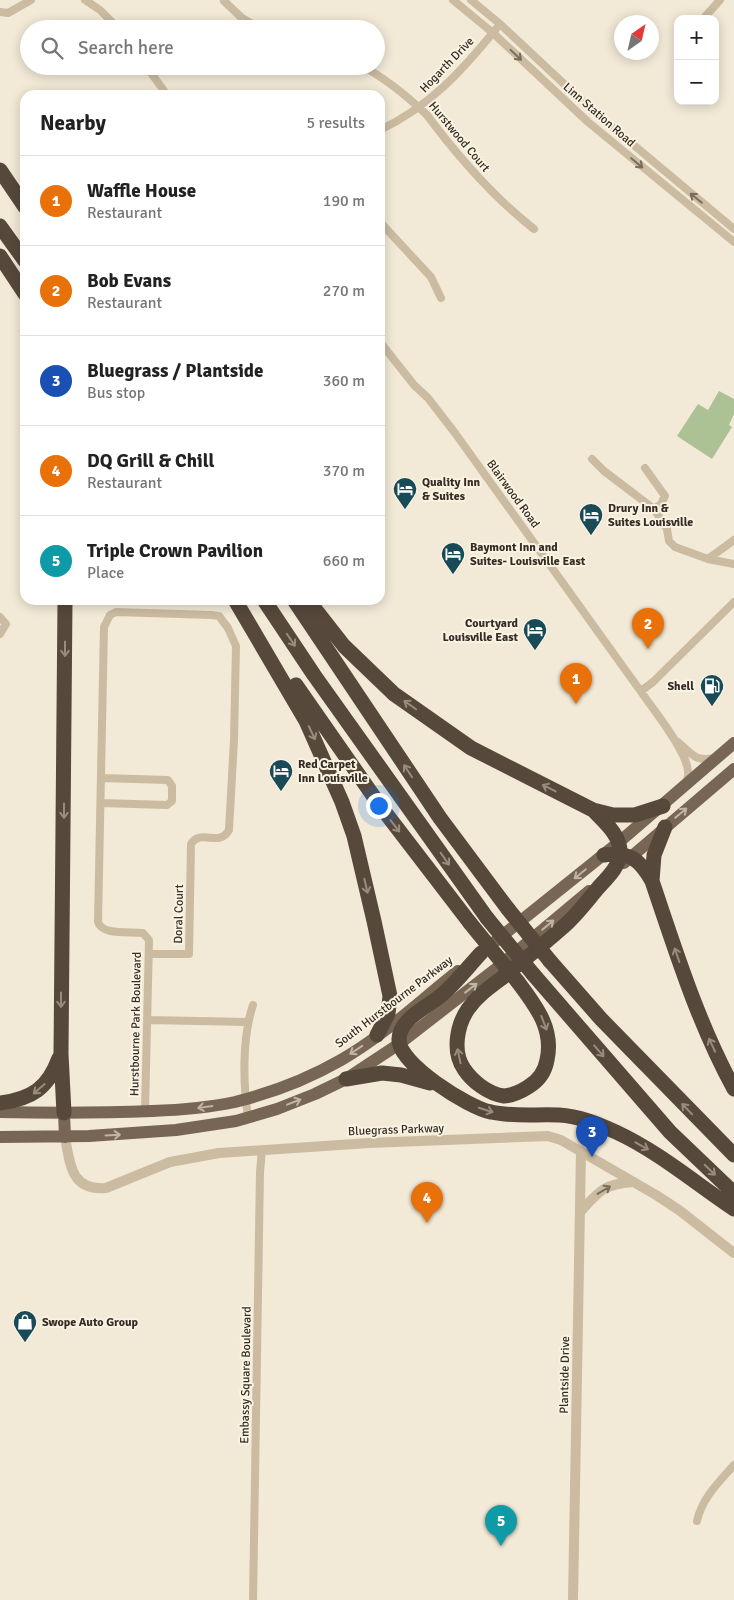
<!DOCTYPE html>
<html lang="en">
<head>
<meta charset="utf-8">
<style>
  body { margin:0; font-family:Signika,sans-serif; background:#f6f6f6; color:#222 }
  .controls { position:absolute; right:15px; top:15px; display:grid; overflow:hidden; border-radius:10px; box-shadow:0 2px 12px #0003 }
  .controls button { width:45px; height:45px; display:grid; place-items:center; padding:0; border:0; border-bottom:1px solid #e0e0e0; background:#fff; color:#222; font:25px sans-serif }
  .compass { position:absolute; left:614px; top:15px; width:45px; height:45px; border-radius:50%; background:#fff; box-shadow:0 2px 12px #0003; rotate:34deg }
  .you { position:absolute; left:378px; top:805px; width:18px; height:18px; margin:-12px; border:4px solid #fff; border-radius:50%; background:#1a73e8; box-shadow:0 0 0 8px #1a73e833 }
  .badge { display:grid; place-items:center; width:32px; height:32px; border-radius:50%; background:#db2777; color:#fff; font-size:16px; font-weight:700 }
  .pin { position:absolute; translate:-50% -41px; filter:drop-shadow(0 1px 2px #0008) }
  .pin::after { content:''; position:absolute; top:26px; width:18px; height:15px; background:inherit; clip-path:polygon(0 0,100% 0,50% 100%) }
  .list { margin:0; padding:0; list-style:none }
  h2 { display:flex; justify-content:space-between; align-items:center; height:65px; margin:0; padding:0 20px; font-size:21px }
  h2 small { font-size:16px; font-weight:400; color:#767676 }
  .list li { display:grid; grid-template-columns:32px 1fr auto; gap:15px; align-items:center; box-sizing:border-box; height:90px; padding:0 20px; border-top:1px solid #e0e0e0 }
  .list b { display:block; font-size:19px; white-space:nowrap }
  .list p { margin:0; font-size:16px; white-space:nowrap; color:#767676 }
  .list em { font-size:16px; font-style:normal; color:#767676 }
  .icon { flex:none; width:28px; height:28px; fill:none; stroke:currentColor; stroke-width:2; stroke-linecap:round; stroke-linejoin:round }
  .map { position:relative; flex:none; width:734px; height:1600px; overflow:hidden }
  .search { position:absolute; background:#fff; box-shadow:0 2px 12px #0003; left:20px; top:20px; width:365px; height:55px; display:flex; align-items:center; gap:12px; box-sizing:border-box; padding:0 18px; border-radius:28px; color:#767676; font-size:19px }
  .panel { position:absolute; background:#fff; box-shadow:0 2px 12px #0003; left:20px; top:90px; width:365px; height:515px; border-radius:15px }
  .map>svg:first-child { display:block }
  .green { fill:#acc295 }
  .lines { fill:none; stroke-linecap:round; stroke-linejoin:round }
  .minor { stroke:#cbbba1; stroke-width:8 }
  .tertiary { stroke:#cbbba1; stroke-width:10 }
  .primary { stroke:#786654; stroke-width:12 }
  .motorway { stroke:#56483b; stroke-width:15 }
  .motorway-bridge { stroke:#56483b; stroke-width:15 }
  .oneway { stroke:#786c5d }
  .oneway2 { stroke:#988c7e }
  .oneway3 { stroke:#c0b4a2 }
  .labels { text-anchor:middle; dominant-baseline:central; stroke-width:4; stroke-linejoin:round; paint-order:stroke }
  .street-label { font-size:12px; fill:#342c25; stroke:#faf3e2 }
  .poi-label { font-size:12px; font-weight:bold; fill:#342c25; stroke:#faf3e2; text-anchor:start }
</style>
</head>
<body>
<div class="map">
<svg width="734" height="1600" viewBox="0 0 734 1600">
  <rect width="100%" height="100%" fill="#f2e9d6"/>
  <path class="green" d="M 719,391 L 734,399 L 734,414 L 729,425 L 732,427 L 712,459 L 677,436 L 698,404 L 708,410 Z"/>
  <g class="lines">
    <path class="minor" d="M 85,0 L 100,10 L 119,29
      M 453,0 L 493,33 L 588,122 L 734,242
      M 471,0 L 500,24 L 593,111 L 734,229
      M 224,1 L 242,18 L 261,29
      M 0,12 L 8,13 L 31,0
      M 703,19 L 720,0
      M 146,66 L 167,95
      M 362,66 C 387,79 407,96 427,115 C 459,158 492,196 534,229
      M 380,130 C 430,106 461,72 496,29
      M 380,222 L 431,277 L 441,298
      M 380,342 L 414,385 L 428,398 L 455,433 L 652,707 C 662,721 688,755 688,772 C 689,776 687,780 686,783
      M 592,459 L 604,471 L 654,509 L 667,529 L 669,541 L 675,547 L 708,559 L 734,564
      M 645,468 L 665,496 L 661,504 L 654,509
      M 708,559 L 734,540
      M 0,617 L 6,624 L 0,634
      M 641,691 L 653,682 L 734,602
      M 678,742 C 692,754 695,762 714,758
      M 101,803 L 167,805 L 172,801 L 172,786 L 168,780 L 102,778
      M 148,1020 L 247,1022
      M 145,1111 L 149,940 L 143,933 C 131,931 102,936 98,922 L 104,627 L 110,615 L 116,612 L 211,615 L 219,616 L 228,628 L 236,646 L 234,740 L 229,830 C 219,848 201,828 191,844 L 189,954 L 149,954
      M 248,1117 C 243,1083 242,1038 253,1005
      M 697,1521 C 702,1498 719,1482 734,1465
      M 253,1600 L 260,1172 L 262,1150"/>
    <path class="tertiary" d="M 65,1137 C 70,1164 71,1191 106,1188 L 170,1162 L 219,1153 L 369,1143 L 548,1136 L 561,1140 L 656,1195 L 679,1210 L 734,1253
      M 581,1211 C 600,1190 604,1184 634,1182
      M 573,1600 L 581,1151"/>
    <path class="primary" d="M 624,863 L 734,769
      M 482,952 L 618,843 L 734,743
      M 0,1112 C 51,1113 101,1113 152,1111 C 180,1110 207,1108 235,1102 C 271,1093 308,1079 341,1060 C 382,1037 421,1000 458,971
      M 64,1113 L 65,1137
      M 0,1137 L 89,1136 L 176,1130 L 236,1121 L 277,1109 L 315,1094 L 346,1079 L 399,1044 L 497,968 L 589,891"/>
    <path class="motorway" d="M 0,170 L 25,207
      M 0,226 L 25,261
      M 0,256 L 25,294
      M 235,600 L 306,721 L 342,802 L 354,836 L 374,921 L 390,996 L 388,1014 L 377,1035
      M 264,600 L 314,675 L 487,918
      M 294,600 L 440,818 L 508,909
      M 308,600 L 344,646 L 394,694 L 471,748 L 593,810 L 613,815 L 635,815 L 663,806
      M 296,685 L 381,807 L 470,923
      M 604,855 C 630,851 640,860 652,881 C 676,952 698,1023 734,1089
      M 652,881 L 654,855 L 665,827
      M 481,953 C 469,966 458,980 445,992 C 431,1006 400,1017 399,1039 C 397,1063 469,1108 491,1112 C 513,1117 536,1114 559,1115 C 579,1116 598,1124 616,1132 C 659,1152 695,1183 734,1209
      M 550,961 L 601,1019 L 734,1155
      M 533,974 L 670,1132 L 734,1193
      M 518,982 C 536,1006 554,1029 547,1060 C 545,1072 538,1081 528,1087 C 522,1091 511,1096 504,1096 C 488,1094 472,1081 464,1069 C 452,1052 457,1025 468,1009 C 477,996 490,987 502,978 C 522,961 543,945 563,927 C 576,916 587,901 598,888 C 606,879 620,866 620,853 C 621,835 604,822 593,810
      M 346,1079 L 382,1073 L 401,1075 L 430,1083
      M 0,1103 C 32,1099 48,1088 59,1058
      M 64,1113 L 61,1054 L 65,600"/>
    <path class="motorway-bridge" d="M 508,909 L 550,961
      M 487,918 L 533,974
      M 470,923 L 518,982"/>
  </g>
  <defs><path id="oneway-shaft" d="M-6 0H5M1.5-3L5.5 0L1.5 3" fill="none" stroke-width="1.6" stroke-linecap="round" stroke-linejoin="round" transform="scale(1.25)"/></defs>
  <g class="oneway">
    <use href="#oneway-shaft" transform="translate(516 55) rotate(43)"/>
    <use href="#oneway-shaft" transform="translate(637 163) rotate(40)"/>
    <use href="#oneway-shaft" transform="translate(696 198) rotate(-141)"/>
    <use href="#oneway-shaft" transform="translate(604 1190) rotate(-31)"/>
  </g>
  <g class="oneway2">
    <use href="#oneway-shaft" transform="translate(291 640) rotate(56)"/>
    <use href="#oneway-shaft" transform="translate(65 649) rotate(90)"/>
    <use href="#oneway-shaft" transform="translate(410 705) rotate(-145)"/>
    <use href="#oneway-shaft" transform="translate(312 733) rotate(65)"/>
    <use href="#oneway-shaft" transform="translate(408 771) rotate(-124)"/>
    <use href="#oneway-shaft" transform="translate(549 788) rotate(-153)"/>
    <use href="#oneway-shaft" transform="translate(64 811) rotate(90)"/>
    <use href="#oneway-shaft" transform="translate(395 826) rotate(52)"/>
    <use href="#oneway-shaft" transform="translate(445 859) rotate(55)"/>
    <use href="#oneway-shaft" transform="translate(366 886) rotate(77)"/>
    <use href="#oneway-shaft" transform="translate(677 955) rotate(-109)"/>
    <use href="#oneway-shaft" transform="translate(61 1000) rotate(90)"/>
    <use href="#oneway-shaft" transform="translate(544 1023) rotate(69)"/>
    <use href="#oneway-shaft" transform="translate(712 1045) rotate(-115)"/>
    <use href="#oneway-shaft" transform="translate(599 1051) rotate(49)"/>
    <use href="#oneway-shaft" transform="translate(459 1056) rotate(-102)"/>
    <use href="#oneway-shaft" transform="translate(39 1089) rotate(139)"/>
    <use href="#oneway-shaft" transform="translate(687 1109) rotate(-134)"/>
    <use href="#oneway-shaft" transform="translate(486 1110) rotate(18)"/>
    <use href="#oneway-shaft" transform="translate(642 1146) rotate(29)"/>
    <use href="#oneway-shaft" transform="translate(710 1170) rotate(44)"/>
  </g>
  <g class="oneway3">
    <use href="#oneway-shaft" transform="translate(681 813) rotate(-40)"/>
    <use href="#oneway-shaft" transform="translate(580 874) rotate(141)"/>
    <use href="#oneway-shaft" transform="translate(548 925) rotate(-40)"/>
    <use href="#oneway-shaft" transform="translate(471 988) rotate(-38)"/>
    <use href="#oneway-shaft" transform="translate(356 1050) rotate(146)"/>
    <use href="#oneway-shaft" transform="translate(294 1102) rotate(-21)"/>
    <use href="#oneway-shaft" transform="translate(205 1107) rotate(172)"/>
    <use href="#oneway-shaft" transform="translate(113 1135) rotate(-3)"/>
  </g>
  <defs>
    <g id="hotel-pin" transform="scale(1.25)"><path d="M0 17L-7.5 6A9.5 9.5 0 1 1 7.5 6Z" fill="#184a58" stroke="#faf3e2"/><path d="M-6-4.5h1.5V1H6V5H4.5V3h-9V5H-6ZM-4 0a1.8 1.8 0 1 1 3.6 0ZM.5 0V-2.5h3Q6-2.5 6 0Z" fill="#fff"/></g>
    <g id="fuel-pin" transform="scale(1.25)"><path d="M0 17L-7.5 6A9.5 9.5 0 1 1 7.5 6Z" fill="#184a58" stroke="#faf3e2"/><path d="M-5.5-6h7V0h2V4h1.3V-2.5L3-4.5l.8-.8L6-3V5H2.5V1h-1V6h-7ZM-4.2-4.7v3.2H.2V-4.7Z" fill="#fff"/></g>
    <g id="shop-pin" transform="scale(1.25)"><path d="M0 17L-7.5 6A9.5 9.5 0 1 1 7.5 6Z" fill="#184a58" stroke="#faf3e2"/><path d="M-5-2.5h2.3a2.7 3.5 0 0 1 5.4 0H5L5.5 6h-11ZM-1.5-2.5h3a1.5 2.3 0 0 0-3 0Z" fill="#fff"/></g>
  </defs>
  <g fill-rule="evenodd">
    <use href="#hotel-pin" x="405" y="489"/>
    <use href="#hotel-pin" x="591" y="515"/>
    <use href="#hotel-pin" x="453" y="554"/>
    <use href="#hotel-pin" x="535" y="630"/>
    <use href="#fuel-pin" x="712" y="686"/>
    <use href="#hotel-pin" x="281" y="771"/>
    <use href="#shop-pin" x="25" y="1322"/>
  </g>
  <g class="labels">
    <g class="street-label">
      <text transform="translate(447 65) rotate(-46)">Hogarth Drive</text>
      <text transform="translate(599 115) rotate(41)">Linn Station Road</text>
      <text transform="translate(459 137) rotate(50)">Hurstwood Court</text>
      <text transform="translate(513 494) rotate(54)">Blairwood Road</text>
      <text transform="translate(179 914) rotate(-89)">Doral Court</text>
      <text transform="translate(394 1002) rotate(-37)">South Hurstbourne Parkway</text>
      <text transform="translate(136 1024) rotate(-89)">Hurstbourne Park Boulevard</text>
      <text transform="translate(396 1130) rotate(-2)">Bluegrass Parkway</text>
      <text transform="translate(246 1375) rotate(-89)">Embassy Square Boulevard</text>
      <text transform="translate(565 1375) rotate(-89)">Plantside Drive</text>
    </g>
    <g class="poi-label">
      <text x="422" y="482">Quality Inn<tspan x="422" dy="14">&amp; Suites</tspan></text>
      <text x="608" y="508">Drury Inn &amp;<tspan x="608" dy="14">Suites Louisville</tspan></text>
      <text x="470" y="547">Baymont Inn and<tspan x="470" dy="14">Suites- Louisville East</tspan></text>
      <text x="518" y="623" text-anchor="end">Courtyard<tspan x="518" dy="14">Louisville East</tspan></text>
      <text x="694" y="686" text-anchor="end">Shell</text>
      <text x="298" y="764">Red Carpet<tspan x="298" dy="14">Inn Louisville</tspan></text>
      <text x="42" y="1322">Swope Auto Group</text>
    </g>
  </g>
</svg>
<div class="controls">
<button>+</button>
<button>−</button>
</div>
<svg class="compass" viewBox="-18 -18 36 36"><path d="M0-13l5 13h-10z" fill="#e53935"/><path d="M0 13l5-13h-10z" fill="#767676"/></svg>
<div class="you"></div>
<div class="pin badge" style="left:576px;top:704px;background:#e8710a">1</div>
<div class="pin badge" style="left:648px;top:649px;background:#e8710a">2</div>
<div class="pin badge" style="left:592px;top:1157px;background:#1a4fb4">3</div>
<div class="pin badge" style="left:427px;top:1223px;background:#e8710a">4</div>
<div class="pin badge" style="left:501px;top:1546px;background:#0f9aa8">5</div>
<div class="search"><svg class="icon" aria-label="search" viewBox="0 0 24 24"><circle cx="10" cy="10" r="6"/><path d="M15 15l6 6"/></svg>Search here</div>
<section class="panel">
<h2>Nearby<small>5 results</small></h2>
<ul class="list">
<li><span class="badge" style="background:#e8710a">1</span><div><b>Waffle House</b><p>Restaurant</p></div><em>190 m</em></li>
<li><span class="badge" style="background:#e8710a">2</span><div><b>Bob Evans</b><p>Restaurant</p></div><em>270 m</em></li>
<li><span class="badge" style="background:#1a4fb4">3</span><div><b>Bluegrass / Plantside</b><p>Bus stop</p></div><em>360 m</em></li>
<li><span class="badge" style="background:#e8710a">4</span><div><b>DQ Grill &amp; Chill</b><p>Restaurant</p></div><em>370 m</em></li>
<li><span class="badge" style="background:#0f9aa8">5</span><div><b>Triple Crown Pavilion</b><p>Place</p></div><em>660 m</em></li>
</ul>
</section>
</div>
</body>
</html>
